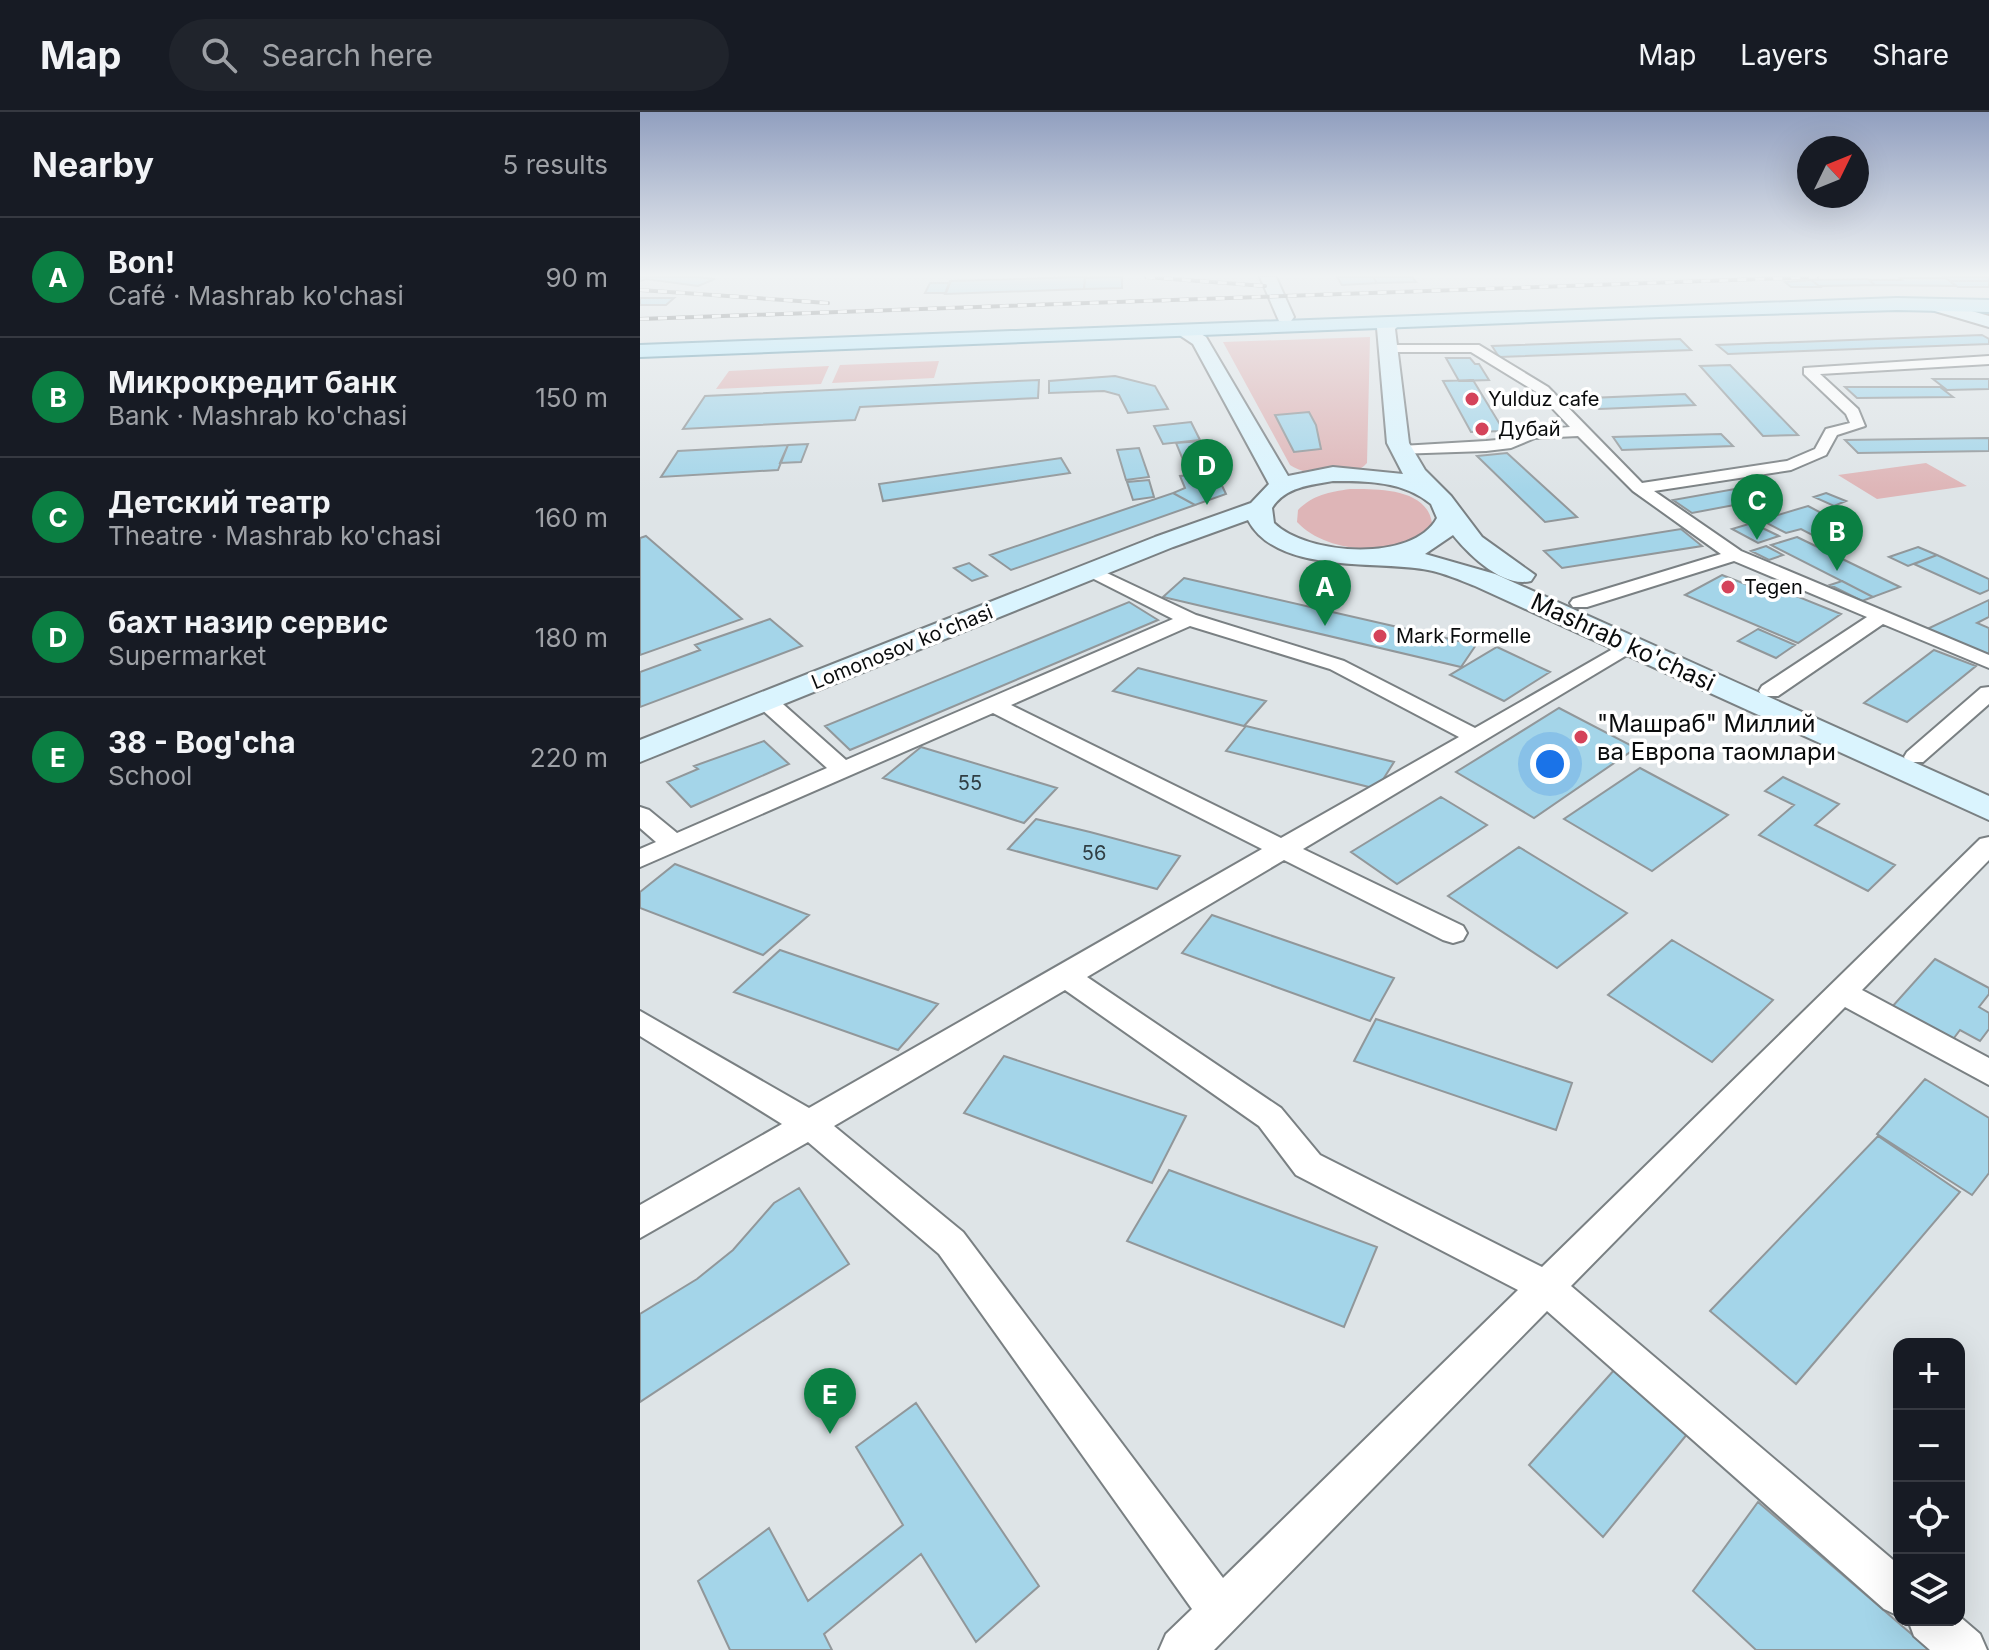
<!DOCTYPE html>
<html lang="en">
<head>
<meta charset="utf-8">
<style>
  body { margin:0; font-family:Inter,sans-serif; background:#20242c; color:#f1f3f6 }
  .controls { position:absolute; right:24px; bottom:24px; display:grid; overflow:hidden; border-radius:16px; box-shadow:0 8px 32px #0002 }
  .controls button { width:72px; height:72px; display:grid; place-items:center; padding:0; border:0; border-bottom:2px solid #363941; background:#171b24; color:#f1f3f6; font:40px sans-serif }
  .compass { position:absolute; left:1157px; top:24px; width:72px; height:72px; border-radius:50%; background:#171b24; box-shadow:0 8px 32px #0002; rotate:47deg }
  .you { position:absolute; left:910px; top:652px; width:28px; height:28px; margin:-20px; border:6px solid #fff; border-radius:50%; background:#1a73e8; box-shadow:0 0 0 12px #1a73e833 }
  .badge { display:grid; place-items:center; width:52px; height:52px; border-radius:50%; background:#0b8043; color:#fff; font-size:26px; font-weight:700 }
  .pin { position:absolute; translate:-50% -66px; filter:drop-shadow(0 2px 4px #0008) }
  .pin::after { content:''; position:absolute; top:42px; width:28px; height:24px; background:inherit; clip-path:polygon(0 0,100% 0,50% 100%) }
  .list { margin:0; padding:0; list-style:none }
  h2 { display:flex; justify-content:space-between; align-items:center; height:104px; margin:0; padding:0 32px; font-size:34px }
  h2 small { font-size:26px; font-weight:400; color:#9ea1a6 }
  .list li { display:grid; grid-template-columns:52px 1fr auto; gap:24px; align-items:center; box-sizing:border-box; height:120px; padding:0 32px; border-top:2px solid #363941 }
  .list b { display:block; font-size:30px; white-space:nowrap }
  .list p { margin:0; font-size:26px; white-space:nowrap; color:#9ea1a6 }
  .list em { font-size:26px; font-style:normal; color:#9ea1a6 }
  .icon { flex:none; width:44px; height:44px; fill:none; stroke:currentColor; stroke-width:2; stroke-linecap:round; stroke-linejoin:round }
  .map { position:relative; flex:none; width:1349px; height:1538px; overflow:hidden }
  header { display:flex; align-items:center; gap:48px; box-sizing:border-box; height:112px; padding:0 40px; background:#171b24; border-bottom:2px solid #363941 }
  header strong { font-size:38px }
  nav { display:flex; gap:44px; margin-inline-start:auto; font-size:28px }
  .search { width:560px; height:72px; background:#20242c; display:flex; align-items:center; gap:20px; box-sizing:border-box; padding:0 28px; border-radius:44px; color:#9ea1a6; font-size:30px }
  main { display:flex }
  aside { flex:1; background:#171b24 }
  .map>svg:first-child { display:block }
  .green { fill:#deb5b7 }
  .building { fill:#a4d5e9; stroke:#91979a; stroke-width:2 }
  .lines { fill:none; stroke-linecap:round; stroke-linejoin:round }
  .street-casing { stroke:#7a8083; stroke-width:4 }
  .secondary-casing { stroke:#7a8083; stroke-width:4 }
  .primary-casing { stroke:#5892a8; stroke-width:4 }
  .street { fill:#fff; fill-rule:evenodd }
  .secondary { fill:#daf4fe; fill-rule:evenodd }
  .primary { fill:#b4e9fd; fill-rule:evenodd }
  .rail-casing { stroke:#535758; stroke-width:4 }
  .rail { stroke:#fff; stroke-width:3; stroke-dasharray:9; stroke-linecap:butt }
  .poi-dot { fill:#d4435a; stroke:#fff; stroke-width:3 }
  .labels { text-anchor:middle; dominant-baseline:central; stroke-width:7; stroke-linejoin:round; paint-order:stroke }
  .far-poi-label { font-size:20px; fill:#0a0c0d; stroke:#fff; text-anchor:start }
  .far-street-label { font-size:20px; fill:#0a0c0d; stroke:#fff }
  .number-label { font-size:20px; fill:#303e44 }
  .street-label { font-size:24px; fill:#0a0c0d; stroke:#fff }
  .poi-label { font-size:24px; fill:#0a0c0d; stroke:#fff; text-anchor:start }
</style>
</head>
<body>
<header>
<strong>Map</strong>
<div class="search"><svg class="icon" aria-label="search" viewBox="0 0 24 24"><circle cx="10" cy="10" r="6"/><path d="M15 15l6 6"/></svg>Search here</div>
<nav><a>Map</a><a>Layers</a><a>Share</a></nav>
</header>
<main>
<aside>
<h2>Nearby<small>5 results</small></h2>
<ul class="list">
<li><span class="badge">A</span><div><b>Bon!</b><p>Café · Mashrab ko'chasi</p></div><em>90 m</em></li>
<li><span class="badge">B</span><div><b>Микрокредит банк</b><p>Bank · Mashrab ko'chasi</p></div><em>150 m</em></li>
<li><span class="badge">C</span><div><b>Детский театр</b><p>Theatre · Mashrab ko'chasi</p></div><em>160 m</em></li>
<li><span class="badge">D</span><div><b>бахт назир сервис</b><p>Supermarket</p></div><em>180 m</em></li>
<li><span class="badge">E</span><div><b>38 - Bog'cha</b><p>School</p></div><em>220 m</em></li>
</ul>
</aside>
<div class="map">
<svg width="1349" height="1538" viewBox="0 0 1349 1538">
  <rect width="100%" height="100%" fill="#dee4e7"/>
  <path class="green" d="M 730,225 L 727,351 C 712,369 668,365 650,353 L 583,230 Z
    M 299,249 L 294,266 L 192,271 L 200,253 Z
    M 189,254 L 181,272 L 76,277 L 89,259 Z
    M 1286,351 L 1327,374 L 1237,387 L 1198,363 Z
    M 710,377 C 737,377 787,376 792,411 C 762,447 687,443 657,410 L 658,398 C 673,383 689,380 710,377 Z"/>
  <path class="building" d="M 0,165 L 56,165 L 75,167 L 58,174 L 6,167 L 0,169 Z
    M 445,165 L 444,177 L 305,182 L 310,169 Z
    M 482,165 L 482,176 L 444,177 L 445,166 Z
    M 697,165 L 733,165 L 737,171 L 702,173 Z
    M 733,165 L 772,165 L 776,170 L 737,171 Z
    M 1304,165 L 1349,165 L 1349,169 L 1310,169 Z
    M 1260,166 L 1306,166 L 1316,174 L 1235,173 L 1229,168 L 1262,168 Z
    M 1228,167 L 1235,173 L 1179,174 L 1171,168 Z
    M 1172,168 L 1180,175 L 1151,175 L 1145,170 Z
    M 1310,169 L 1349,169 L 1349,175 L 1318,175 Z
    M 290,171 L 310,171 L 306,181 L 285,181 Z
    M 0,186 L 34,186 L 26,193 L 0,193 Z
    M 1342,223 L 1349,227 L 1349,232 L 1088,242 L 1077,233 Z
    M 1040,227 L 1051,238 L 859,245 L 852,234 Z
    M 806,246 L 830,246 L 835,252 L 839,252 L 849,268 L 819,269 Z
    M 1090,253 L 1158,323 L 1123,324 L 1060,254 Z
    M 475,264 L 515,274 L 528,297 L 488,301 L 479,283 L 464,279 L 409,281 L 409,269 Z
    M 1293,267 L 1349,267 L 1349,277 L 1307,278 Z
    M 399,268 L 398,286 L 220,295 L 215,308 L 43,317 L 65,284 Z
    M 833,268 L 864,319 L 831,320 L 803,269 Z
    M 1205,275 L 1300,275 L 1313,285 L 1217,286 Z
    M 1045,282 L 1055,293 L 959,297 L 950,286 Z
    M 669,300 L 676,313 L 681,337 L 654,340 L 635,303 Z
    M 551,310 L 560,328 L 523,332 L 514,314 Z
    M 1081,322 L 1093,334 L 982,338 L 973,325 Z
    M 1349,326 L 1349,339 L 1218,341 L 1205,328 Z
    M 561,329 L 574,357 L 548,360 L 536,331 Z
    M 168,332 L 161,350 L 140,351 L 148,333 Z
    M 148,333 L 138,358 L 21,365 L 38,339 Z
    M 499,336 L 509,365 L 486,368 L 477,338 Z
    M 867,341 L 937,405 L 905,410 L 837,344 Z
    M 421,346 L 430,361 L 243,389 L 239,372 Z
    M 576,361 L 586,382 L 555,393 L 533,381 L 545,376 L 540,364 Z
    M 509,368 L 514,385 L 493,388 L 487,370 Z
    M 1106,375 L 1126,387 L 1052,401 L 1033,388 Z
    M 533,381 L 555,393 L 371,458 L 350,443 Z
    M 1186,381 L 1206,389 L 1194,394 L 1174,385 Z
    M 1168,394 L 1212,417 L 1180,427 L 1161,417 L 1146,421 L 1121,408 Z
    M 1112,411 L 1139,424 L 1118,431 L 1092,417 Z
    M 1041,417 L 1062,434 L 922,456 L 904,439 Z
    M 6,424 L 102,507 L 0,543 L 0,426 Z
    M 1157,425 L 1260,475 L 1233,485 L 1131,433 Z
    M 1126,434 L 1143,443 L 1129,448 L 1111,439 Z
    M 1278,435 L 1297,443 L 1268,454 L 1249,445 Z
    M 1297,443 L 1349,467 L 1349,478 L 1340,482 L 1274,452 Z
    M 329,451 L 347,464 L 332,469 L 314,456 Z
    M 1082,463 L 1136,484 L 1144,479 L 1201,502 L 1158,531 L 1045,483 Z
    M 544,466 L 836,533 L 821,555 L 523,485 Z
    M 1202,469 L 1233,485 L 1222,489 L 1190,473 Z
    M 1349,488 L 1349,505 L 1337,511 L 1349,516 L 1349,545 L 1285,518 Z
    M 489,490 L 518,508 L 210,638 L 185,614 Z
    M 130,507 L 162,534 L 0,595 L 0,560 L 60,538 L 55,533 Z
    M 1118,517 L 1155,533 L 1136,546 L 1098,529 Z
    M 857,535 L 910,560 L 864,589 L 810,563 Z
    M 1294,538 L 1336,554 L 1267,610 L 1224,591 Z
    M 498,556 L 626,589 L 604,614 L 473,579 Z
    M 919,596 L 996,636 L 894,706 L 816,660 Z
    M 606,614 L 754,650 L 737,677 L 586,639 Z
    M 124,629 L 149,652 L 51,695 L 27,670 L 58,657 L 54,654 Z
    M 281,635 L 417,676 L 384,711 L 243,666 Z
    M 1000,656 L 1088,703 L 1012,759 L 924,707 Z
    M 1143,665 L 1199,692 L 1175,713 L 1255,753 L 1228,779 L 1119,723 L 1154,693 L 1125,679 Z
    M 801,685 L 847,713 L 757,772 L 711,740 Z
    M 396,707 L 450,720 L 540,744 L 517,777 L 368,737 Z
    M 879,735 L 987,801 L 917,856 L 808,784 Z
    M 35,752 L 169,803 L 123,843 L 0,796 L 0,780 Z
    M 572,803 L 754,866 L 730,909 L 542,841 Z
    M 1032,828 L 1133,888 L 1072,950 L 968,883 Z
    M 140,838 L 298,892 L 258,938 L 94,880 Z
    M 1295,847 L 1349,876 L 1349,882 L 1339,895 L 1349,901 L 1349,917 L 1340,929 L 1320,918 L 1311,930 L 1251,896 Z
    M 736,907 L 932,971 L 916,1018 L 714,949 Z
    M 364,944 L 546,1004 L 512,1071 L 324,1001 Z
    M 1285,967 L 1349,1006 L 1349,1061 L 1332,1083 L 1237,1022 Z
    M 1238,1024 L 1320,1080 L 1156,1272 L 1070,1199 Z
    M 529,1058 L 737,1135 L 704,1215 L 487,1129 Z
    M 159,1076 L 209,1152 L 0,1290 L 0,1202 L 57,1167 L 93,1138 L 134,1091 Z
    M 984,1247 L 1057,1310 L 963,1425 L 889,1353 Z
    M 276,1291 L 399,1474 L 336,1530 L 281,1442 L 184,1522 L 192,1538 L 90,1538 L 58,1469 L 129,1416 L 168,1489 L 263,1413 L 216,1335 Z
    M 1118,1390 L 1290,1538 L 1116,1538 L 1053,1479 Z"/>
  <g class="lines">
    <g class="street-casing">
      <path id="street" d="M 748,233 L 839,233 L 908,275 L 1002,371 L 1147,349 L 1175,337 L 1186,317 L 1210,311 L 1206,302 L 1164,262 L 1164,256 L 1349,244 L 1349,252 L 1180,262 L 1218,297 L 1225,314 L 1197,323 L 1186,343 L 1151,358 L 1014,379 L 1101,439 L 1349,543 L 1349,556 L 1243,512 L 1138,584 L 1122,584 L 1119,579 L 1122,574 L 1227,505 L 1094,449 L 947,495 L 933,495 L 930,491 L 933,487 L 1081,442 L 993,379 L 938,324 L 895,326 L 871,336 L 846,339 L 756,342 L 753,339 L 761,334 L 846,329 L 868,327 L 893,318 L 930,315 L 898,281 L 831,240 L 743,240 L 742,237 Z
        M 452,454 L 556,503 L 704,549 L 835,616 L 985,530 L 999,530 L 1002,534 L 663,737 L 823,814 L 827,821 L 823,828 L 813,831 L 803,828 L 644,748 L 447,865 L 641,996 L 680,1043 L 902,1155 L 1340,727 L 1349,725 L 1349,748 L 1222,878 L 1349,946 L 1349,973 L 1205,895 L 931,1174 L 1259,1453 L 1259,1504 L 1244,1497 L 907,1199 L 574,1538 L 519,1538 L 526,1522 L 552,1497 L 299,1142 L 168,1030 L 0,1126 L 0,1093 L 142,1012 L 0,924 L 0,899 L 169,996 L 622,737 L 353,601 L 0,755 L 0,737 L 16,730 L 0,716 L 0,695 L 9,698 L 37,721 L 187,656 L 119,595 L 116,590 L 119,585 L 135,585 L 206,648 L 533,507 L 446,463 L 443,459 L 446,455 ZM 550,514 L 690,557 L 819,625 L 641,726 L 371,593 ZM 425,878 L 619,1014 L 656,1063 L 878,1178 L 583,1466 L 323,1120 L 194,1014 Z
        M 1349,575 L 1349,592 L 1283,650 L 1267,650 L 1264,645 L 1267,640 L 1341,576 Z
        M 1319,1504 L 1340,1522 L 1347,1538 L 1290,1538 L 1274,1524 L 1268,1508 L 1319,1508 Z"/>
    </g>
    <g class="secondary-casing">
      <path id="secondary" d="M 620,165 L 636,165 L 654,205 L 651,209 L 639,209 Z
        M 1294,188 L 1349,204 L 1349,215 L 1288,197 L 1285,193 L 1288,189 Z
        M 752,206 L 761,211 L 755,217 L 769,331 L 785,358 L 811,384 L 842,425 L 895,463 L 891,469 C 863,476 830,444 813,423 L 785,442 L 855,462 L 1349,684 L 1349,708 L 835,474 C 820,468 804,461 788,458 C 736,448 637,463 608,408 L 533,435 L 0,650 L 0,628 L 515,425 L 611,391 L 629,372 L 553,232 L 532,218 L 535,214 L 547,214 L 566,225 L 648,364 L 693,355 L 763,362 L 747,331 L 737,216 ZM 693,369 C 727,369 763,369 791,392 L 797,406 C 773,451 666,443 634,411 L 632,396 C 645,375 670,373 693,369 Z"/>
    </g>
    <g class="primary-casing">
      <path id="primary" d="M 1257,186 L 1349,188 L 1349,200 L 1257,198 L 1020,205 L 0,245 L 0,233 Z"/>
    </g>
    <use href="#street" class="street"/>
    <use href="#secondary" class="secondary"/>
    <use href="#primary" class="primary"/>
    <g class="rail-casing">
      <path id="rail" d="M 506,165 L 625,174
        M 0,178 L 188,191
        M 0,207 L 1177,165"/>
    </g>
    <use href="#rail" class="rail"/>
  </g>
  <linearGradient id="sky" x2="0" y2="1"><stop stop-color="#919fbf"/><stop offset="0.43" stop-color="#f0f3f4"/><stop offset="1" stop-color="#f0f3f4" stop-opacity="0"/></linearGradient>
  <rect width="1349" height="380" fill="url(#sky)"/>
  <g class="poi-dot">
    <circle cx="832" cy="287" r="8"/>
    <circle cx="842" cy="317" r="8"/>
    <circle cx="1088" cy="475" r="8"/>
    <circle cx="740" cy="524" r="8"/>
    <circle cx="941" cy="625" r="8"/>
  </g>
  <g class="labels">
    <g class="far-poi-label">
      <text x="848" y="287">Yulduz cafe</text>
      <text x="858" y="317">Дубай</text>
      <text x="1104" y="475">Tegen</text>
      <text x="756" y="524">Mark Formelle</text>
    </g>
    <g class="far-street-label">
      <text transform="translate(262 535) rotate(-22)">Lomonosov koʻchasi</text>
    </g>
    <g class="number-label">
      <text x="330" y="671">55</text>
      <text x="454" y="741">56</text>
    </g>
    <g class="street-label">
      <text transform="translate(983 530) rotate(25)">Mashrab ko'chasi</text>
    </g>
    <g class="poi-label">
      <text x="957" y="611">"Машраб" Миллий<tspan x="957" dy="28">ва Европа таомлари</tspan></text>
    </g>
  </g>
</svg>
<div class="controls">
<button>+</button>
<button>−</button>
<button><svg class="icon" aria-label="locate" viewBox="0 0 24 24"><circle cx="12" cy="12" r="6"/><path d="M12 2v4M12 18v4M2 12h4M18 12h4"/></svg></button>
<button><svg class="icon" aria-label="layers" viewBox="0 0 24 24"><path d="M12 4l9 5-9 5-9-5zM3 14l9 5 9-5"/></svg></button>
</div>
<svg class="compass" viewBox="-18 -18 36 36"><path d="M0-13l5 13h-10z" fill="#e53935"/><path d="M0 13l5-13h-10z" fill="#9ea1a6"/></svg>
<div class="you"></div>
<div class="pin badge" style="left:685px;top:514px">A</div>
<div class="pin badge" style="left:1197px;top:459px">B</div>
<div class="pin badge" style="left:1117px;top:428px">C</div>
<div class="pin badge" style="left:567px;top:393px">D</div>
<div class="pin badge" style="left:190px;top:1322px">E</div>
</div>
</main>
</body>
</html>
